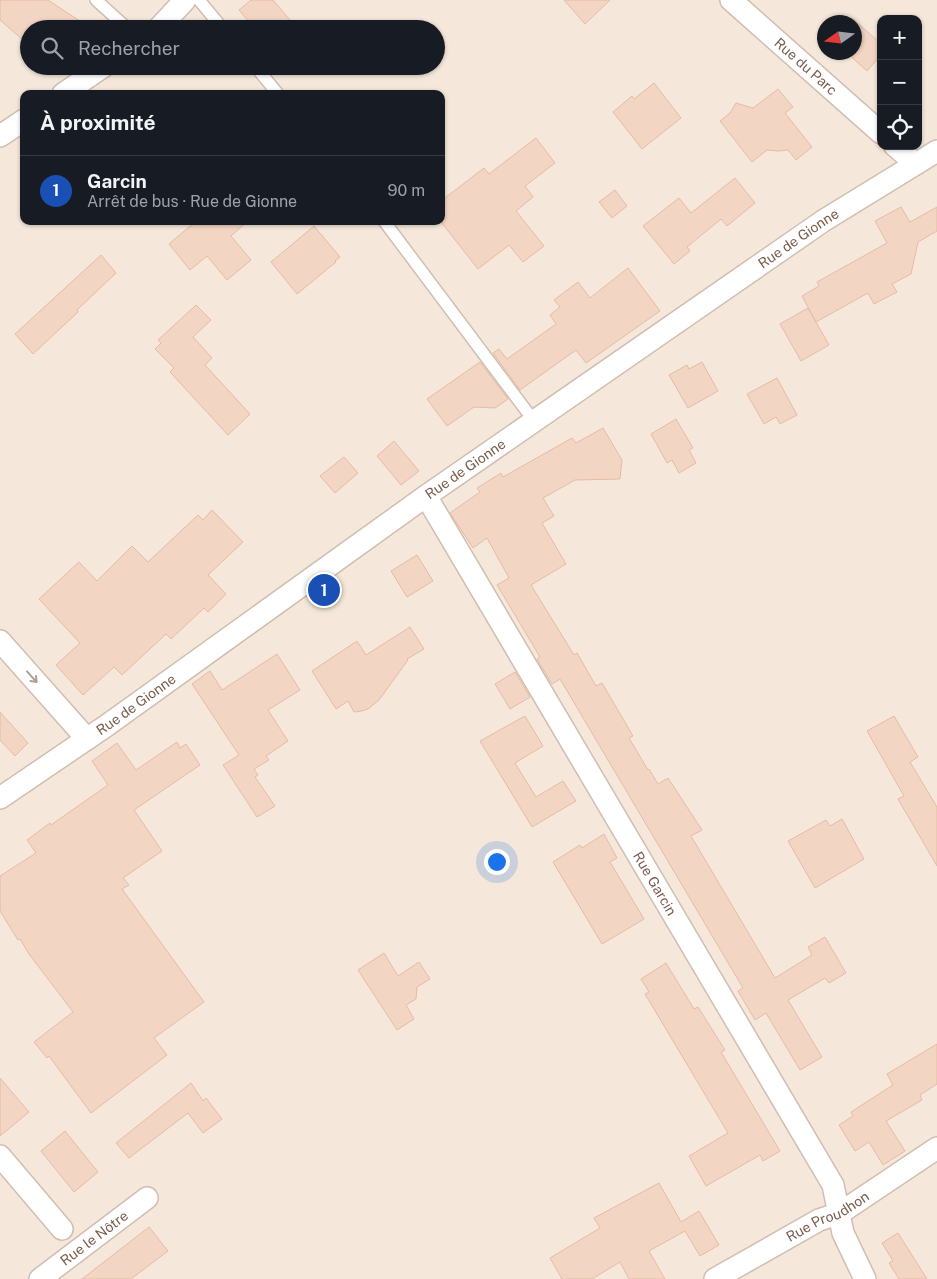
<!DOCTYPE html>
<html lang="fr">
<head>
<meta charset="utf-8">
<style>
  body { margin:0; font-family:"Public Sans",sans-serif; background:#242831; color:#f1f3f6 }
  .controls { position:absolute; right:15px; top:15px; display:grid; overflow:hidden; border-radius:10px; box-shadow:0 1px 4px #0004 }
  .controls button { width:45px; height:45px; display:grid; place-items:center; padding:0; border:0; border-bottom:1px solid #363941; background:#171b24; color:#f1f3f6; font:25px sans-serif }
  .compass { position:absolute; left:817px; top:15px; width:45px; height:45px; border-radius:50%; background:#171b24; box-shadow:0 1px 4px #0004; rotate:256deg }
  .you { position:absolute; left:496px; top:861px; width:18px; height:18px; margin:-12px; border:4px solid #fff; border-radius:50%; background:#1a73e8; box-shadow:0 0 0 8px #1a73e833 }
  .badge { display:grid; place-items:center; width:32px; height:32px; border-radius:50%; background:#2563eb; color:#fff; font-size:16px; font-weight:700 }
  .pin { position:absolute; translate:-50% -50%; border:2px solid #fff; box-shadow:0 1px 5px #0006 }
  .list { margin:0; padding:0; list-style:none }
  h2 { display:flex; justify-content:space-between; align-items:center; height:65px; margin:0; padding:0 20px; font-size:21px }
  h2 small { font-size:16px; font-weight:400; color:#9ea1a6 }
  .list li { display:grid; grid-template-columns:32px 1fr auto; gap:15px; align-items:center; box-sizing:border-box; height:70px; padding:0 20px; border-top:1px solid #363941 }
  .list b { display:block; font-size:19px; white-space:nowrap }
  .list p { margin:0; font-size:16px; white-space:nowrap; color:#9ea1a6 }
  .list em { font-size:16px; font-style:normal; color:#9ea1a6 }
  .icon { flex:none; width:28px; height:28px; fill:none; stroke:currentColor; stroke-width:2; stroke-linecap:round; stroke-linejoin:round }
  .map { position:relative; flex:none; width:937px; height:1279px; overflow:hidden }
  .search { position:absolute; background:#171b24; box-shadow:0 1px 4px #0004; left:20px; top:20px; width:425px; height:55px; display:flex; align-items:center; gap:12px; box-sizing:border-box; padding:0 18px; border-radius:28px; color:#9ea1a6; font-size:19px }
  .panel { position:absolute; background:#171b24; box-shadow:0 1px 4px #0004; left:20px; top:90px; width:425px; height:135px; border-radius:10px }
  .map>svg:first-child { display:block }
  .residential { fill:#f5e8da; fill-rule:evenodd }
  .building { fill:#f3d5c3; stroke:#e6bba3 }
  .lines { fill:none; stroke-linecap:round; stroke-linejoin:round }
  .lane-casing { stroke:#d1beb0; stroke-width:14 }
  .street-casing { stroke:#d1beb0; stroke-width:24 }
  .lane { stroke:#fff; stroke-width:11 }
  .street { stroke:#fff; stroke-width:21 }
  .oneway { stroke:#af9d94 }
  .labels { text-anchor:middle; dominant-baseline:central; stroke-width:5; stroke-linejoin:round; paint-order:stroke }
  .street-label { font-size:14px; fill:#7a5c4d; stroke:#fffaf3 }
</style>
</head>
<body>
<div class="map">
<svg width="937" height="1279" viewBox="0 0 937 1279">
  <rect width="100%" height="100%" fill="#fdf6ec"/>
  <path class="residential" d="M 0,0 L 937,0 L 937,1279 L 0,1279 ZM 881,19 L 918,19 L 918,146 L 881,146 ZM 824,22 L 854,22 L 854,52 L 824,52 ZM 29,29 L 436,29 L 436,66 L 29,66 ZM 24,94 L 441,94 L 441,221 L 24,221 Z"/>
  <path class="building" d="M 0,0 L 48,0 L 92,29 L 29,29 L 29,34 L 24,41 L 0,20 Z
    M 251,0 L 273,0 L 290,20 L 280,29 L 255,29 L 239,10 Z
    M 564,0 L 610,0 L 585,24 Z
    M 852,18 L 881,44 L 881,55 L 867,71 L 846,52 L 854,52 L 854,22 L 848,22 Z
    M 654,83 L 681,118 L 642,149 L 613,112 L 632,96 L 634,99 Z
    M 778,89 L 793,107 L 785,113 L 812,147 L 796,160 L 788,150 L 779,151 L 767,150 L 752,162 L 720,121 L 730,113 L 736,103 L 753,108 Z
    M 536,138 L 555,163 L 525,186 L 533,197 L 516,211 L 544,246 L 523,262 L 509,245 L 478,269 L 441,222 L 441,201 L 484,168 L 489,174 Z
    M 735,178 L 755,203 L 727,226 L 721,219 L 687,247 L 690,251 L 674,264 L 643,226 L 679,198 L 691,213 Z
    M 615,190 L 627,206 L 612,218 L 599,202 Z
    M 901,207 L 910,222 L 937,207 L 937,231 L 918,242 L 911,274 L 892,284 L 897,292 L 874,304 L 868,293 L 816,322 L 802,296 L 819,286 L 817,282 L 887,243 L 875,221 Z
    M 196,221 L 248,221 L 231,236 L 251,260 L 227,280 L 207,256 L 190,270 L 169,244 Z
    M 314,226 L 340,257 L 335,261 L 336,262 L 297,294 L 271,262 Z
    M 101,255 L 116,273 L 77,310 L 78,312 L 33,354 L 15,334 Z
    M 628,268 L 660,311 L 586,363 L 576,350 L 520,390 L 493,353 L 499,349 L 507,359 L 556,324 L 550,315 L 560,307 L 554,300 L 578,282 L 590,298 Z
    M 196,305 L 211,320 L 193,337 L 212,358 L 205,365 L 250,414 L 228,435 L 170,372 L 174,368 L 155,349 L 161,343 L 158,340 Z
    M 808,308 L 829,345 L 801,361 L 780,324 Z
    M 480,362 L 508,399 L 495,408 L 474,407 L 447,426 L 427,399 Z
    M 702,362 L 718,391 L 688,408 L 669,375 L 687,365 L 689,369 Z
    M 777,378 L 797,415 L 780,424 L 776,417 L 764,424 L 747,394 Z
    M 676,419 L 693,448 L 689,450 L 696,463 L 679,473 L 672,460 L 667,463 L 651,434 Z
    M 603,428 L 622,460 L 620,479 L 575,480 L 543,498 L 554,516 L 542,523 L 566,564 L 531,585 L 574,655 L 577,653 L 596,686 L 602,683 L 633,736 L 629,738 L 648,770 L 649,769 L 658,784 L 668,778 L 702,830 L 691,836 L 775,978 L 812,955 L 808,947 L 825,937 L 846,973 L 829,983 L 825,978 L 788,1000 L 822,1057 L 800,1070 L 766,1013 L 755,1020 L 738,991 L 743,988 L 560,679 L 552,684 L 537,659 L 540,657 L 497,585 L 509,578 L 487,538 L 473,548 L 450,513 L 480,492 L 477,488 L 501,473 L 503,477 L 572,438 L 576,443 Z
    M 394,441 L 419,471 L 401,485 L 377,456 Z
    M 344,457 L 358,473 L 335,493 L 320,476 Z
    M 212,510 L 243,542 L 208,575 L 226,594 L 208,612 L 204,608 L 171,639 L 166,634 L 122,675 L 114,667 L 83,695 L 56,665 L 80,643 L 39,599 L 79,562 L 97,581 L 132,546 L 148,562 L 198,515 L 203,520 Z
    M 417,555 L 433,581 L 407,597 L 391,571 Z
    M 410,627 L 424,649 L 407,659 L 408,660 L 379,700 L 368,709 L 362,711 L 354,712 L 348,701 L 336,709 L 312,671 L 357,641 L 366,655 Z
    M 277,654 L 300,690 L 268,710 L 288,741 L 266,756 L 269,760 L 254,769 L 258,775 L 255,777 L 275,806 L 257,817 L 223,765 L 239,755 L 192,684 L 210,671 L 222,690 Z
    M 515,672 L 530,697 L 510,709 L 495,684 Z
    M 0,712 L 28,743 L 15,756 L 0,740 Z
    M 525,716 L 543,746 L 515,763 L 536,797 L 563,781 L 576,801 L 532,827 L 480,741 Z
    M 894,716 L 918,757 L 910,762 L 937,807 L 937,866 L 898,799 L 904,796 L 867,731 Z
    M 177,742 L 180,748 L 186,744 L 200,765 L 134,810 L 162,851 L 123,878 L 129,885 L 122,889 L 204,1002 L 154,1038 L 167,1055 L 91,1113 L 49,1056 L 47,1058 L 34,1042 L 73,1012 L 29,954 L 20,939 L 18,940 L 0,911 L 0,876 L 36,853 L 27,840 L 50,823 L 51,825 L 108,785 L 92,761 L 117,743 L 136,770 Z
    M 842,819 L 864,859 L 815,888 L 788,841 L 826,820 L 830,826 Z
    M 604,834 L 617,858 L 610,862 L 644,919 L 602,944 L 553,862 L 580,845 L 582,848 Z
    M 384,953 L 398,976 L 419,962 L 430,979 L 417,987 L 416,999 L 406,1005 L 414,1019 L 397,1030 L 358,970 Z
    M 666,963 L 694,1009 L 698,1007 L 725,1050 L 721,1052 L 780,1151 L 763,1161 L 760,1155 L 706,1186 L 689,1156 L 728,1133 L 645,994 L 649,992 L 641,979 Z
    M 937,1044 L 937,1084 L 920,1095 L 922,1100 L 886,1121 L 905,1151 L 883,1165 L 869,1142 L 855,1151 L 839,1125 L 853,1116 L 851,1112 L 893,1085 L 887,1074 Z
    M 0,1078 L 29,1112 L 0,1136 Z
    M 191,1083 L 203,1101 L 206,1098 L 222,1119 L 203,1133 L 188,1113 L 129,1158 L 116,1143 Z
    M 65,1131 L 98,1172 L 74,1192 L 41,1151 Z
    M 659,1183 L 681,1222 L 699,1211 L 719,1245 L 700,1256 L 685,1231 L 649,1251 L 665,1279 L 629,1279 L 620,1262 L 592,1279 L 562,1279 L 550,1258 L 600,1228 L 594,1218 Z
    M 149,1227 L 168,1251 L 131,1279 L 82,1279 Z
    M 898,1233 L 927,1279 L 899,1279 L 889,1263 L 893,1261 L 882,1243 Z"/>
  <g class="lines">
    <g class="lane-casing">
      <path id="lane" d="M 96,0 L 128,29
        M 199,0 L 223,29
        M 255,66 L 278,94
        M 384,221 L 534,421"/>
    </g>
    <g class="street-casing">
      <g id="street">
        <path id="s1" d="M 731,0 L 881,133"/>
        <path d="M 158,29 L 185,0"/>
        <path d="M 63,94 L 104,66"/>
        <path d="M 0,136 L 24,120"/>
        <path d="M 895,146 L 916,164"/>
        <path id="s2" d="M 426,496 L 833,1185 L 843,1233 L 865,1279"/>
        <path d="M 0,641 L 87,739"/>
        <path id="s3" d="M 0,798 L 106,726 L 426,496 L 823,221 L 937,151"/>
        <path d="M 0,1156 L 62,1229"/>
        <path id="s4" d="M 40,1279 L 147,1198"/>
        <path id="s5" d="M 715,1279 L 819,1220 L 840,1213 L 937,1148"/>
      </g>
    </g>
    <use href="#lane" class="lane"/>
    <use href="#street" class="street"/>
  </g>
  <defs><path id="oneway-shaft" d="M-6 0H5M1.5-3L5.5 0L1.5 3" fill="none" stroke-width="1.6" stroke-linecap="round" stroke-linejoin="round" transform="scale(1.25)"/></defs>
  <use class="oneway" href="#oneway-shaft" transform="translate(32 677) rotate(48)"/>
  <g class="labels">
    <g class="street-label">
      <text stroke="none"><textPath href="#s1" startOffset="100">Rue du Parc</textPath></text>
      <text stroke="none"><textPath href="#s3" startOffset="975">Rue de Gionne</textPath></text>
      <text stroke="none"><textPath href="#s3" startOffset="570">Rue de Gionne</textPath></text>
      <text stroke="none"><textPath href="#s3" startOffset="165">Rue de Gionne</textPath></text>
      <text stroke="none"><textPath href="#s2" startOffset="450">Rue Garcin</textPath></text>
      <text stroke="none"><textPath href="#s5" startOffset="129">Rue Proudhon</textPath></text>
      <text stroke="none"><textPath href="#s4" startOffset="68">Rue le Nôtre</textPath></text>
    </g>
  </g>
</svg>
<div class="controls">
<button>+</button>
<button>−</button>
<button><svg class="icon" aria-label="locate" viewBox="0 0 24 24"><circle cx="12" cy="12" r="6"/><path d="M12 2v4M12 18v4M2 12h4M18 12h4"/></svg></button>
</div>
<svg class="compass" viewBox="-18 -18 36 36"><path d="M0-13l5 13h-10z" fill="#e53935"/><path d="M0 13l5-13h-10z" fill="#9ea1a6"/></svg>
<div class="you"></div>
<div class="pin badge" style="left:324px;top:590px;background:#1a4fb4">1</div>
<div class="search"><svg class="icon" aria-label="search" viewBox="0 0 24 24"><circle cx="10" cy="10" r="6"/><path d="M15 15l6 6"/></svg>Rechercher</div>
<section class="panel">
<h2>À proximité<small></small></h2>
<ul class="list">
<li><span class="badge" style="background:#1a4fb4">1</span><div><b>Garcin</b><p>Arrêt de bus · Rue de Gionne</p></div><em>90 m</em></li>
</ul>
</section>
</div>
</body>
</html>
